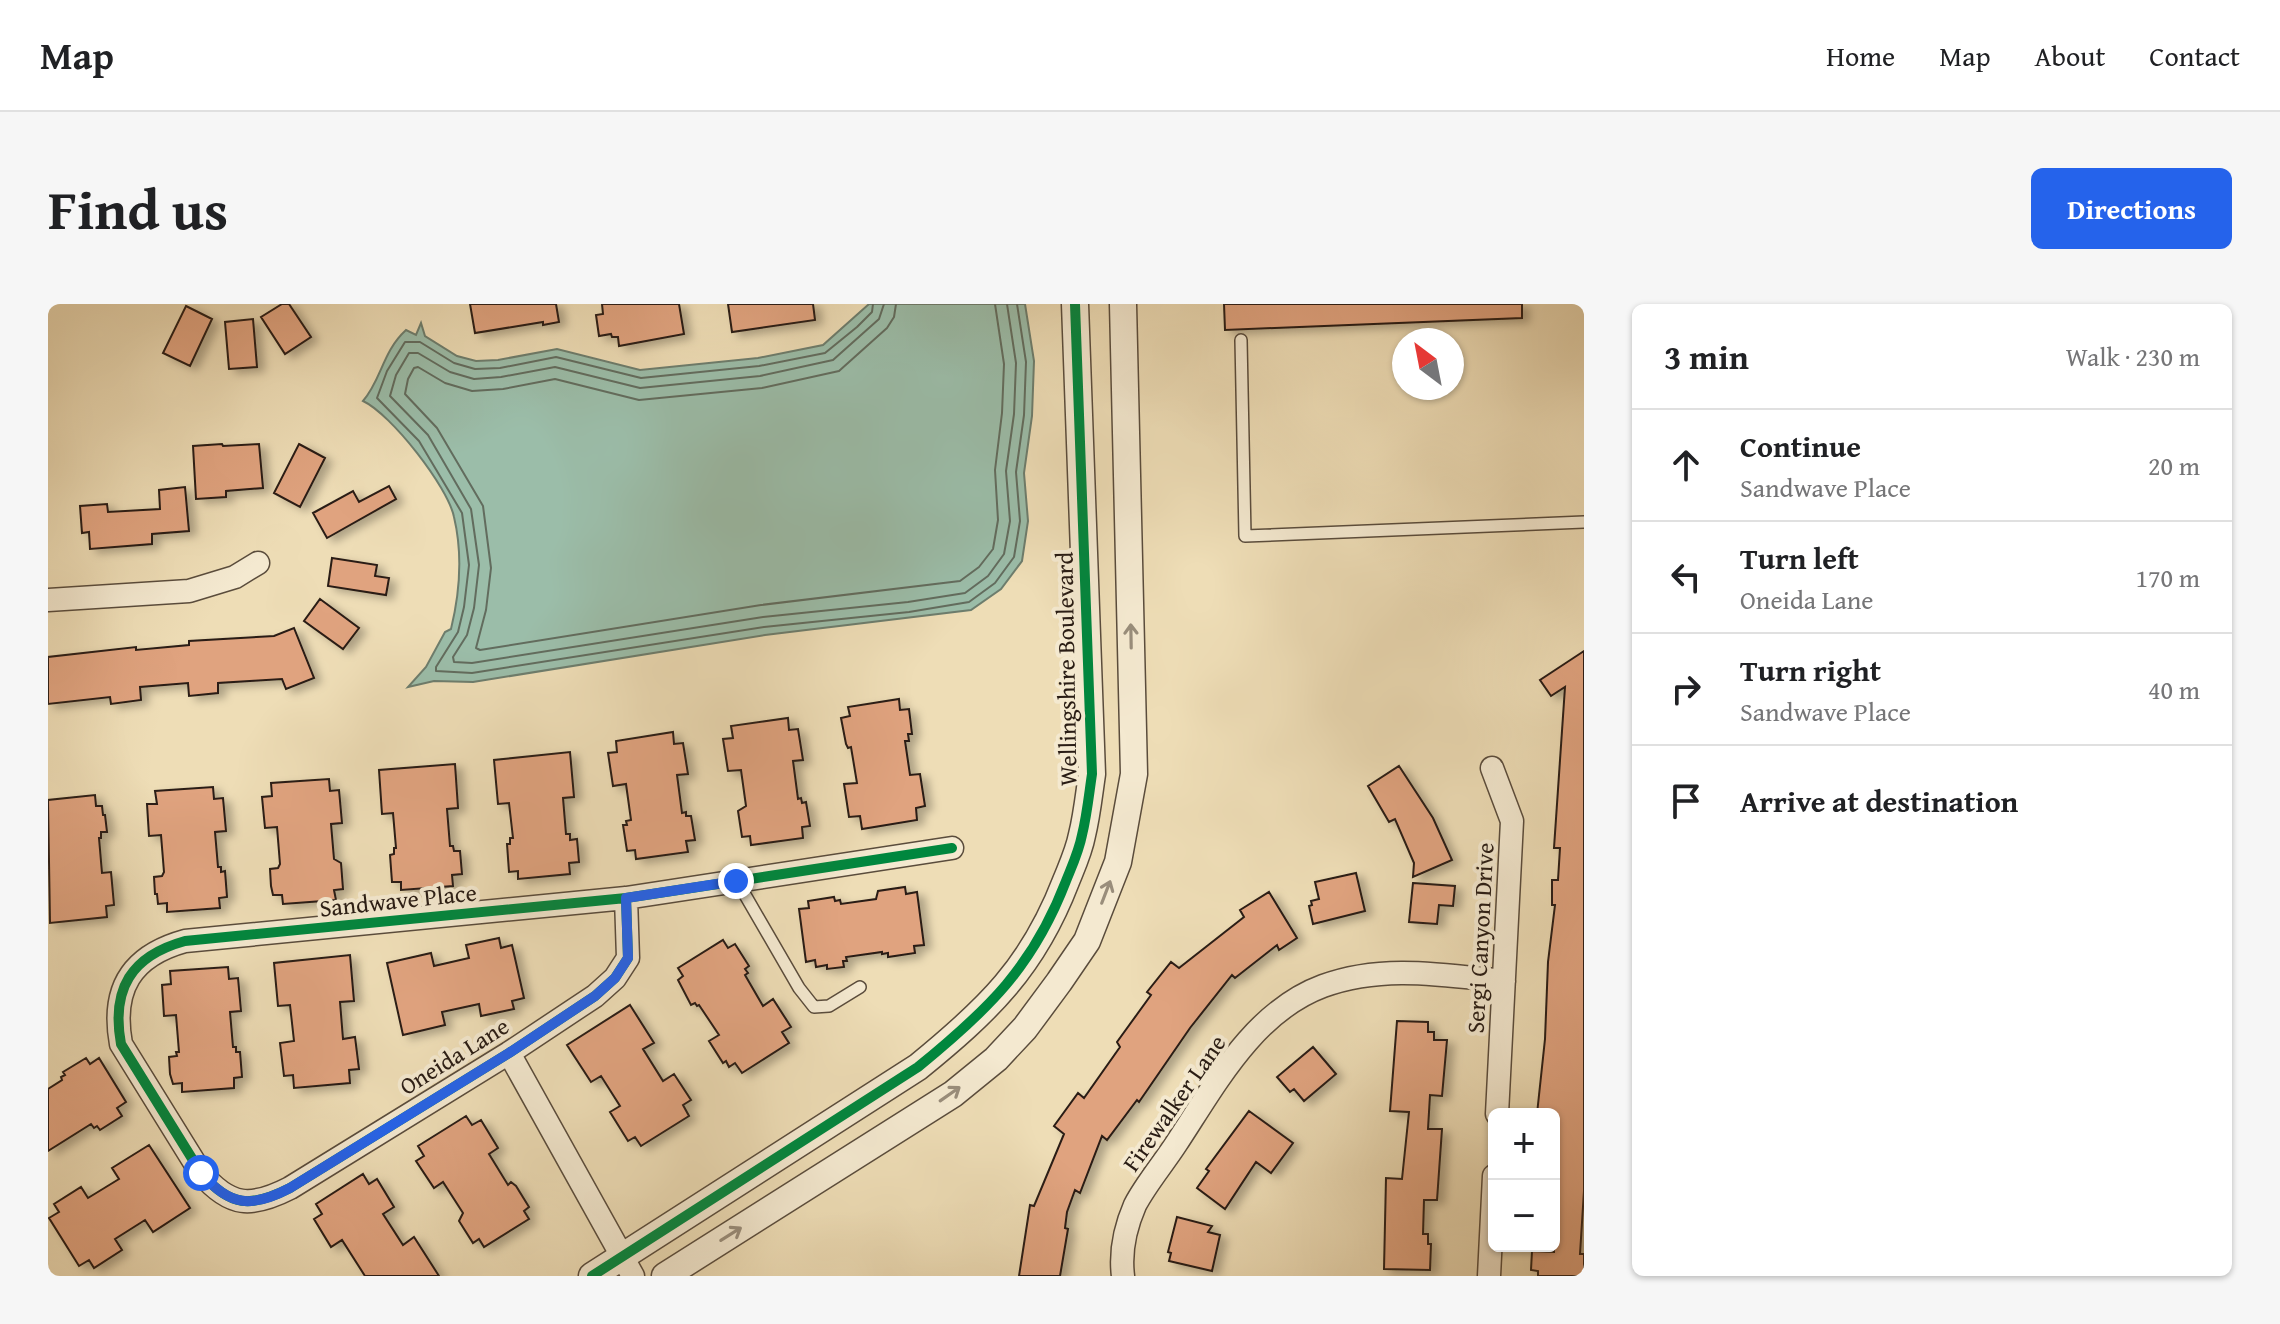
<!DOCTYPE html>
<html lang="en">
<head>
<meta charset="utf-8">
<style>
  body { margin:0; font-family:"Gentium Book Plus",serif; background:#f6f6f6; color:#202124 }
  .controls { position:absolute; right:24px; bottom:24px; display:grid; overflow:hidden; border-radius:12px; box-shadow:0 2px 6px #0004 }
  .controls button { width:72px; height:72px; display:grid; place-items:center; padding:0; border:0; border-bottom:2px solid #e0e0e0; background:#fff; color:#202124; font:40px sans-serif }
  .compass { position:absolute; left:1344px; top:24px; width:72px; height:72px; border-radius:50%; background:#fff; box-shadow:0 2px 6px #0004; rotate:328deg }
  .stop { position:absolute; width:24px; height:24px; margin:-18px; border:6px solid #2563eb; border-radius:50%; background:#fff }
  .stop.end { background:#2563eb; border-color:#fff; box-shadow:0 2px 8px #0008 }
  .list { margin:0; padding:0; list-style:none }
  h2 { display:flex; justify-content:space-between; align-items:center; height:104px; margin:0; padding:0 32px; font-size:34px }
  h2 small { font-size:26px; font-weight:400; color:#757577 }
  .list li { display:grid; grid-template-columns:52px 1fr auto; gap:24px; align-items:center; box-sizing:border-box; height:112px; padding:0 32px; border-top:2px solid #e0e0e0 }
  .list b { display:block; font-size:30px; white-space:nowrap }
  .list p { margin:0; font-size:26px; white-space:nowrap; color:#757577 }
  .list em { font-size:26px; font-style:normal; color:#757577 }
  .icon { flex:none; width:44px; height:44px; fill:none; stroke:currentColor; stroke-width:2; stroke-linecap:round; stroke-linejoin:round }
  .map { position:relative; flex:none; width:1536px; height:972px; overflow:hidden; border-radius:12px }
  header { display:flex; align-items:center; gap:48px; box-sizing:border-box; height:112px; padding:0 40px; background:#fff; border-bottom:2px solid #e0e0e0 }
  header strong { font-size:38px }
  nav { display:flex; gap:44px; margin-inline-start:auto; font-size:28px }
  .intro { display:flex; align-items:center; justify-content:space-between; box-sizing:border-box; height:192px; padding:0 48px }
  h1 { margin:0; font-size:56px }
  .button { padding:20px 36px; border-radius:12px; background:#2563eb; color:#fff; font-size:28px; font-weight:700 }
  main { display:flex; gap:48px; padding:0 48px }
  aside { flex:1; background:#fff; border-radius:12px; box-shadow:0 2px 6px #0004 }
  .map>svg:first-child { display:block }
  .water { fill:#9bbda9; stroke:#6d7d6d; stroke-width:2 }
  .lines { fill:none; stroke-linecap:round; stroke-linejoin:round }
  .shore { stroke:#626c5e; stroke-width:2 }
  .building { fill:#e0a37f; stroke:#291c14; stroke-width:2; filter:url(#shadow) }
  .service-casing { stroke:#5a4c3c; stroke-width:14 }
  .minor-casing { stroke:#5a4c3c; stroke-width:25 }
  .tertiary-casing { stroke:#5a4c3c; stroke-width:29 }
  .service { stroke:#f4e9d0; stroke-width:11 }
  .minor { stroke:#f4e9d0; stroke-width:22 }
  .tertiary { stroke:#f4e9d0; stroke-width:26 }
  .cycleway-casing { stroke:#f4e9d0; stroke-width:15 }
  .cycleway { stroke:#00873e; stroke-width:10 }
  .oneway { stroke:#998d7b }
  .route { stroke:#2563eb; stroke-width:10 }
  .labels { text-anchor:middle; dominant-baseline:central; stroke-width:8; stroke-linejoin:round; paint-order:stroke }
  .street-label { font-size:24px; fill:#291c14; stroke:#f4e9d0 }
</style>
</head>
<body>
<header>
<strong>Map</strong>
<nav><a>Home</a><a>Map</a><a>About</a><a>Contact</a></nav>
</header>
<div class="intro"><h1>Find us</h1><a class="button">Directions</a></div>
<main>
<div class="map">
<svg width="1536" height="972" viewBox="0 0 1536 972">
  <defs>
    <filter id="shadow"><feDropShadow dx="7" dy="4" stdDeviation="4" flood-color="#0004"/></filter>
  </defs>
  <rect width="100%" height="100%" fill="#eeddb6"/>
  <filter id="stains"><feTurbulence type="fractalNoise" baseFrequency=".0025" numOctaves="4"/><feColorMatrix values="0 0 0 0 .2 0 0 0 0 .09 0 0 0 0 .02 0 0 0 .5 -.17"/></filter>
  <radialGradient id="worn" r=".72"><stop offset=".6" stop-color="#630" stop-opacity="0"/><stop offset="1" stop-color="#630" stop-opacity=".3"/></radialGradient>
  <path class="water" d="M 821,0 L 977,0 L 986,57 L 984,112 L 976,169 L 980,217 L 974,257 L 953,285 L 923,306 L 717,331 L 425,378 L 386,377 L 360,383 L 378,363 L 397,328 L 403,325 C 412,288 415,251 406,213 C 400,183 343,110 315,97 C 334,75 334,48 358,26 L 368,31 L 373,19 L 377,32 L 409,52 L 428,57 L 450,56 L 509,45 L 592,66 L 710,54 L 775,41 Z"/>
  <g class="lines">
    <path class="shore" d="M 825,0 L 824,8 L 809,23 L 777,49 L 711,62 L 593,74 L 508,53 L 452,64 L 427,65 L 406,59 L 372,38 L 357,38 L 339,67 L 329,94 L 371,137 L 414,209 L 421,261 L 416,303 L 410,328 L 388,363 L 388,367 L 424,369 L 716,323 L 861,308 L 921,298 L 947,279 L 966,253 L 972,217 L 968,168 L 976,111 L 978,58 L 969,0
      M 836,0 L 831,15 L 785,56 L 712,72 L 592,84 L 507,63 L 453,73 L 426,75 L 402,68 L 370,49 L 361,49 L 348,71 L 342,92 L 380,131 L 423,205 L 431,261 L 426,304 L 419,331 L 405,353 L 406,358 L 424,359 L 715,313 L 860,298 L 917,289 L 940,272 L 956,250 L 962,217 L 958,167 L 966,110 L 968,59 L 959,0
      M 848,0 L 846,13 L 839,24 L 791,67 L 714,84 L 591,96 L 507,75 L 455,85 L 424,87 L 397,79 L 370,63 L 366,64 L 360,75 L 357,90 L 389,124 L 435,202 L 443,264 L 438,306 L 428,344 L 432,346 L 713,301 L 912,277 L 931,263 L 945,245 L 950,216 L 947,166 L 954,109 L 956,60 L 947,0"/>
  </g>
  <path class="building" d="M 234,0 L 241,0 L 263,33 L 237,50 L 213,13 Z
    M 422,0 L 508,0 L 511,18 L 495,21 L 495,18 L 427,29 Z
    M 554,0 L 631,0 L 636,30 L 571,42 L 570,33 L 564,33 L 563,30 L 551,32 L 548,11 L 555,10 Z
    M 680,0 L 765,0 L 767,16 L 684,28 Z
    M 1176,0 L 1474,0 L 1474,14 L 1177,26 Z
    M 138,2 L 164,15 L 142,62 L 115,49 Z
    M 205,15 L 209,63 L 181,65 L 177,18 Z
    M 174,140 L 175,142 L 211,140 L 215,184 L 178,187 L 178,193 L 148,195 L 145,142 Z
    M 251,140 L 277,154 L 252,203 L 226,189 Z
    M 341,182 L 348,195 L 279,234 L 265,209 L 305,187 L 311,198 Z
    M 137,183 L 141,227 L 104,230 L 104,240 L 42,245 L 41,228 L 34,229 L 32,202 L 59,200 L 60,208 L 112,205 L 111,186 Z
    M 284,254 L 329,261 L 327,272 L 341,274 L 338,291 L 280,282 Z
    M 272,295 L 311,324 L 295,345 L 256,317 Z
    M 246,324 L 266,374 L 238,385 L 234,375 L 170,379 L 170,389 L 141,392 L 140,379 L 92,383 L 93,396 L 63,400 L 62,393 L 0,400 L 0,353 L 88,343 L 88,346 L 141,341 L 141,337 L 226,332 Z
    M 1536,347 L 1536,887 L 1532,950 L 1536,950 L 1536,972 L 1490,972 L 1490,967 L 1483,966 L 1484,947 L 1506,948 L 1506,810 L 1489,810 L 1497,735 L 1500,658 L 1507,601 L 1504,601 L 1504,576 L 1510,576 L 1512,544 L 1506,544 L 1517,383 L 1503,392 L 1492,376 Z
    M 851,395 L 852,406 L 861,405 L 864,430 L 860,430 L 861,437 L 857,437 L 862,471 L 872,470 L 877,502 L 868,504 L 869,516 L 814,525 L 812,512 L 801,513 L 796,480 L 809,479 L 803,443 L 800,444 L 798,440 L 793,414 L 802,412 L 800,403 Z
    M 740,414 L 741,426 L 750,425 L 755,456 L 745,457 L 750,495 L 753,494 L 754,499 L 758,498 L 762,522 L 754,523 L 755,534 L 703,541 L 702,532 L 694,533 L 690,507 L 698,502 L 693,466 L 680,467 L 675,435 L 685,434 L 683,422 Z
    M 625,428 L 626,440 L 635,439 L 640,470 L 629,471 L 634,509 L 638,508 L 638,512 L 643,512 L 647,536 L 638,537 L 640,548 L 588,555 L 587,546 L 579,547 L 575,521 L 579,521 L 578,517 L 583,516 L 578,480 L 565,482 L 560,449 L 569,448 L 568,437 Z
    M 522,448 L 526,493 L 515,494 L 518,530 L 522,530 L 522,536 L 529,535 L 531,558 L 521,559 L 522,570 L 470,575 L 470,567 L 461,568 L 459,540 L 462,540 L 462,534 L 465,534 L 461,499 L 450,500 L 446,456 Z
    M 407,460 L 410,504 L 399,505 L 402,542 L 405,542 L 406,547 L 412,547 L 414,570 L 404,571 L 405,582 L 353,586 L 353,578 L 344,578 L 342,551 L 346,550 L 346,544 L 348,544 L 345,509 L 334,510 L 331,466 Z
    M 1351,462 L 1385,514 L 1404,556 L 1365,573 L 1366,559 L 1347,515 L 1341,518 L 1320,482 Z
    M 281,475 L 282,487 L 291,486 L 294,519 L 283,520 L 286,555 L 293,559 L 295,585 L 286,586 L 288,596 L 235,600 L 234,591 L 225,591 L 223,582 L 222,565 L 230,564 L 232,560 L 229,523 L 217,524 L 214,493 L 224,492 L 223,479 Z
    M 165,483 L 166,495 L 175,494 L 178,527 L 167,528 L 170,563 L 173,563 L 173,568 L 177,567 L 179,593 L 171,594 L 172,604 L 119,608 L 119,599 L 110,600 L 109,590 L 107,590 L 106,573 L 114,572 L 116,568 L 113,531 L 101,532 L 99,500 L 109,500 L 107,487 Z
    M 47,491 L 48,502 L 54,502 L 55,511 L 57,511 L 59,528 L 53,528 L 53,534 L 51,534 L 54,569 L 63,568 L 66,601 L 58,602 L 59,613 L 2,619 L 0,496 Z
    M 1308,569 L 1317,607 L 1265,620 L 1261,602 L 1264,601 L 1263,597 L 1271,595 L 1267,578 Z
    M 1365,579 L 1407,582 L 1405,602 L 1391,601 L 1389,620 L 1361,618 Z
    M 857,583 L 858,590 L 869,588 L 876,641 L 866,642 L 867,649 L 840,653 L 840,649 L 834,650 L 834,648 L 798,653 L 799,657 L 795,657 L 796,663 L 779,665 L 779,661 L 768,663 L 767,656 L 758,658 L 751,605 L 761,604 L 760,597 L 786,593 L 787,597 L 792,596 L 793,600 L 828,595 L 830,587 Z
    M 1221,588 L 1249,634 L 1231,646 L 1229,641 L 1187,674 L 1184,671 L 1142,724 L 1091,798 L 1089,796 L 1059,836 L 1054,832 L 1032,889 L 1027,886 L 1019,908 L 1017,924 L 1020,925 L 1012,972 L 971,972 L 982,901 L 986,902 L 1016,830 L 1006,822 L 1030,789 L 1036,794 L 1072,743 L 1069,738 L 1103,691 L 1099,688 L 1123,658 L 1131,664 L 1196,613 L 1192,606 Z
    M 451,634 L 453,644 L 464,641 L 476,694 L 464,697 L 466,705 L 433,712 L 431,700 L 394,708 L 397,721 L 355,731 L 339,659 L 383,649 L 386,662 L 421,654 L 418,641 Z
    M 675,636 L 680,644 L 687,640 L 701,662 L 697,665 L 700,669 L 697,671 L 715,702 L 725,695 L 743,723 L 734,728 L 741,739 L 694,769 L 687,759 L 681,763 L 678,757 L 675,759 L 661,737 L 671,731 L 651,701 L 649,702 L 647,699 L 643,701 L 630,676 L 635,672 L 630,664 Z
    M 302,651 L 306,697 L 292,698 L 295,735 L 307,733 L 311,765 L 301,766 L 302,779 L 246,784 L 245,771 L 236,772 L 232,739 L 246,737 L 242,701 L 230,702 L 226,659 Z
    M 180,663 L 181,675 L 190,674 L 193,707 L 182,708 L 185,743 L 188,743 L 188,748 L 192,748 L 194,773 L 186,774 L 186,784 L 134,788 L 134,779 L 125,780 L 122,770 L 121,753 L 129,752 L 128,748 L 131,748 L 128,711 L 116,712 L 114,681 L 123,680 L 122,667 Z
    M 582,701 L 606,739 L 595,745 L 615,777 L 626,770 L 643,796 L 635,801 L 641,812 L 593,842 L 587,833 L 580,837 L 562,808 L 572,802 L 553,772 L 543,778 L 519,741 Z
    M 1349,717 L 1380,718 L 1380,728 L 1386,728 L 1386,736 L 1399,736 L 1394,792 L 1382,791 L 1380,825 L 1394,825 L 1389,896 L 1376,896 L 1375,930 L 1380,930 L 1380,940 L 1383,940 L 1382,966 L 1336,965 L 1338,874 L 1354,875 L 1361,808 L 1342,807 Z
    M 1265,743 L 1288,770 L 1256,797 L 1246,785 L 1242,788 L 1229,773 Z
    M 38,754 L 42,760 L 51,754 L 78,798 L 69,804 L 74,812 L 52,826 L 49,822 L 46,824 L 43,820 L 0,847 L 0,785 L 14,776 L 13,773 L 17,771 L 15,768 Z
    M 1201,807 L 1245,839 L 1223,869 L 1208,858 L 1177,905 L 1149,884 L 1161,867 L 1158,865 Z
    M 418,812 L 424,821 L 433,816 L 450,844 L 441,850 L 460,881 L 463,878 L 468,882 L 481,903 L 476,907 L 481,915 L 436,943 L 431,935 L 425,939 L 411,917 L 415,909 L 395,878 L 386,884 L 368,857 L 376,852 L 370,842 Z
    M 101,841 L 142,904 L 105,928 L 97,916 L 67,935 L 74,946 L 46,964 L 41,956 L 31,962 L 1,914 L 11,908 L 6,900 L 33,883 L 40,894 L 71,875 L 64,864 Z
    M 315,870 L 321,880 L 329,875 L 346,903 L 335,910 L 355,941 L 366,933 L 391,972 L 317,972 L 294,936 L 283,943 L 266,915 L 274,910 L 268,900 Z
    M 1129,913 L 1164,922 L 1160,928 L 1172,931 L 1164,967 L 1121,957 L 1123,949 L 1120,948 Z"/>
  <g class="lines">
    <g class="service-casing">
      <path id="service" d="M 1193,36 L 1197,232 L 1536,218
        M 689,577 L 751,684 L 766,703 L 781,702 L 812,683"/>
    </g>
    <g class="minor-casing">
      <path id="minor" d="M 0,296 L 141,287 L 187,273 L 210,259
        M 1444,464 L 1464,517 L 1449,810
        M 578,594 L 580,654 L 567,674 L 547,692 L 461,749 L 242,884 C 203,904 182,903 153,869 L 73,740 C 63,685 83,652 137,637 L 578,594 L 904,544
        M 461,749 L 585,972
        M 1075,972 C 1072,948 1077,924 1087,901 C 1098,880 1115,860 1128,840 C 1167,781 1205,708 1275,682 C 1334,660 1396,671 1456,677
        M 1441,972 L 1446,872"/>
    </g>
    <g class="tertiary-casing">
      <path id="tertiary" d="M 544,972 L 870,763 C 940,706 985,663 1018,577 C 1024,562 1031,547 1034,531 C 1039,511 1041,490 1044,470 L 1027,0
        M 617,972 L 905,790 L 948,755 L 977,724 L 1011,678 L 1039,637 L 1070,558 L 1086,470 L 1075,0"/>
    </g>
    <use href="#service" class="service"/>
    <use href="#minor" class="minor"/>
    <use href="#tertiary" class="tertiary"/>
    <g class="cycleway-casing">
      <path id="cycleway" d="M 578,594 L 580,654 L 567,674 L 547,692 L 461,749 L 242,884 C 203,904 182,903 153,869 L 73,740 C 63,685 83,652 137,637 L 578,594 L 904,544
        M 544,972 L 870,763 C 940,706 985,663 1018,577 C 1024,562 1031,547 1034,531 C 1039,511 1041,490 1044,470 L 1027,0"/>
    </g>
    <use href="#cycleway" class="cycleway"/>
  </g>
  <defs><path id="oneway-shaft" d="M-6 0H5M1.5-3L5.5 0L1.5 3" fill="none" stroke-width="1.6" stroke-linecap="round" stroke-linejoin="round" transform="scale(2)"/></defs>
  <g class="oneway">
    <use href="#oneway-shaft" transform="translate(1083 332) rotate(-91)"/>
    <use href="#oneway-shaft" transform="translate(1058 588) rotate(-69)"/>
    <use href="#oneway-shaft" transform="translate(902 790) rotate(-35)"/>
    <use href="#oneway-shaft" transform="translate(683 930) rotate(-32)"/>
  </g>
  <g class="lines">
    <path class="route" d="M 153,869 C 182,903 204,904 242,884 L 461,749 L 547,692 L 567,674 L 580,654 L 578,594 L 688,577"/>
  </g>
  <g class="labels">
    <g class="street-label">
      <text transform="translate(1018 365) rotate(-91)">Wellingshire Boulevard</text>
      <text transform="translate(350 596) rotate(-6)">Sandwave Place</text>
      <text transform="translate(1432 634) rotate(-87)">Sergi Canyon Drive</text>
      <text transform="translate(406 752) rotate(-32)">Oneida Lane</text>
      <text transform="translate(1126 799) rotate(-55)">Firewalker Lane</text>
    </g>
  </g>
  <rect width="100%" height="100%" filter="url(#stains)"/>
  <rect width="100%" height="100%" fill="url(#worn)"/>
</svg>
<div class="controls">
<button>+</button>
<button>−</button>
</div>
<svg class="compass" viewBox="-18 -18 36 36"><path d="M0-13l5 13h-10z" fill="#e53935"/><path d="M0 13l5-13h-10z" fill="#757577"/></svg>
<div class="stop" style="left:153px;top:869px"></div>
<div class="stop end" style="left:688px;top:577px"></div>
</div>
<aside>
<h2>3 min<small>Walk · 230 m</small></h2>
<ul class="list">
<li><svg class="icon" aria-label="ahead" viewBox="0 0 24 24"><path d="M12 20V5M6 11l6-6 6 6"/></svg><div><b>Continue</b><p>Sandwave Place</p></div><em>20 m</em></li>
<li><svg class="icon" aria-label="left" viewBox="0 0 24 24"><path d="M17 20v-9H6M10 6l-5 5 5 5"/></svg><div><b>Turn left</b><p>Oneida Lane</p></div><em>170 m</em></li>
<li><svg class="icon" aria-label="right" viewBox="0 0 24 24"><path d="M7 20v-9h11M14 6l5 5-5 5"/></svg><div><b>Turn right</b><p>Sandwave Place</p></div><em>40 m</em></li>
<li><svg class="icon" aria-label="arrive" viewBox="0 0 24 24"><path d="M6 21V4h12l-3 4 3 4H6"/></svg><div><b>Arrive at destination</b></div></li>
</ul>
</aside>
</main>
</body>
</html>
